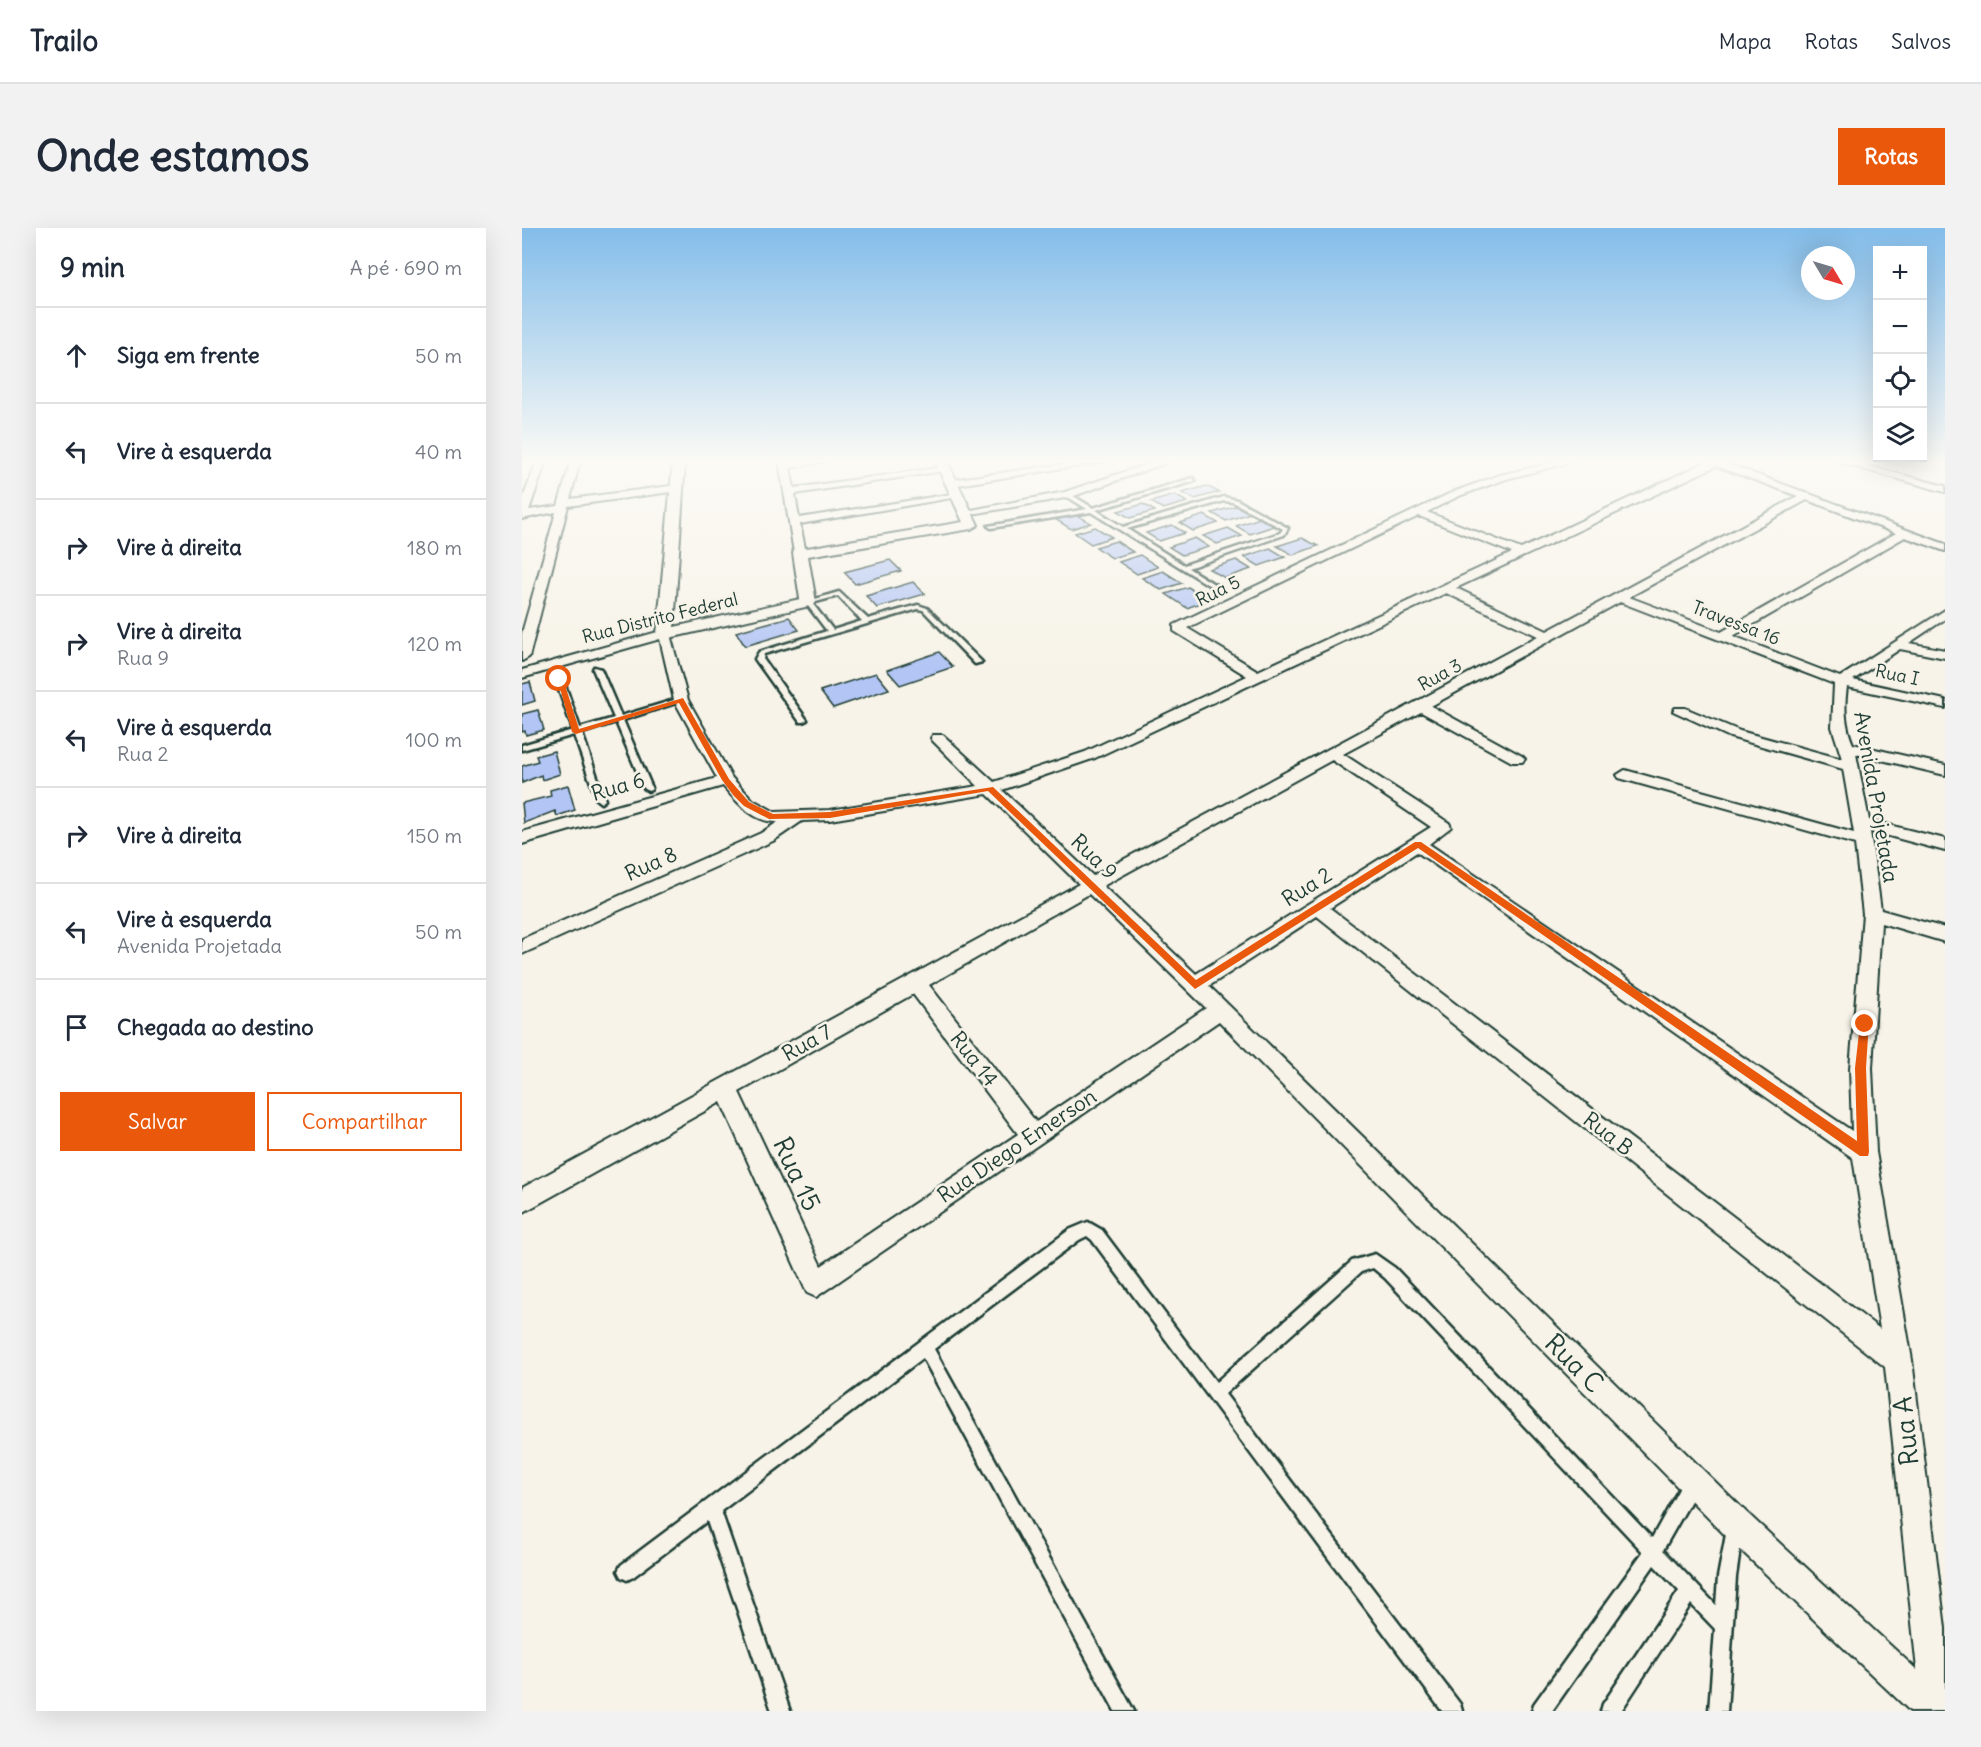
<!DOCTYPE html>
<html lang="pt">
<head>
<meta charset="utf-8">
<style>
  body { margin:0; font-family:Delius,sans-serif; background:#f2f2f3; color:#1f2937 }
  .controls { position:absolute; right:18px; top:18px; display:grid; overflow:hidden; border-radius:0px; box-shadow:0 6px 24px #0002 }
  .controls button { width:54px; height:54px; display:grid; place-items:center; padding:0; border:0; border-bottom:2px solid #e0e1e3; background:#fff; color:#1f2937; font:30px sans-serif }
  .compass { position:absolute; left:1279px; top:18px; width:54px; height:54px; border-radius:50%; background:#fff; box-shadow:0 6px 24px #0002; rotate:128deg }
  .stop { position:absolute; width:18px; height:18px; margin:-14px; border:4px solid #ea580c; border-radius:50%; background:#fff }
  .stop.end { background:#ea580c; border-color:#fff; box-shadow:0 2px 6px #0008 }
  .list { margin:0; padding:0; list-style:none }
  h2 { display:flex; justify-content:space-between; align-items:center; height:78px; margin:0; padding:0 24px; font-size:26px }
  h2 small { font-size:20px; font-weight:400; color:#747a83 }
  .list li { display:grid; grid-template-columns:39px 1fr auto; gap:18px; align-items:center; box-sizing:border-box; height:96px; padding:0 24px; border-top:2px solid #e0e1e3 }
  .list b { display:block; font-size:22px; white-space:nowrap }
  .list p { margin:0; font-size:20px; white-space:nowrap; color:#747a83 }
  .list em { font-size:20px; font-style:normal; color:#747a83 }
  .actions { display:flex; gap:12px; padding:18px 24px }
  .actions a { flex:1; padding:14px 0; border:2px solid #ea580c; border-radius:0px; text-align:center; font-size:21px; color:#ea580c }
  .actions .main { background:#ea580c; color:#fff }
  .icon { flex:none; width:33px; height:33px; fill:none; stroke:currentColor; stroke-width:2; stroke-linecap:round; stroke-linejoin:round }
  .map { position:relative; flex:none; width:1423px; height:1483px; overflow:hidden; border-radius:0px }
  header { display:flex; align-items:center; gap:36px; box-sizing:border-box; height:84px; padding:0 30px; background:#fff; border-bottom:2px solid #e0e1e3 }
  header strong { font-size:28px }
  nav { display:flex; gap:33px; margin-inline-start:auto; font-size:21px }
  .intro { display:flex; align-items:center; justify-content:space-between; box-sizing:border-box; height:144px; padding:0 36px }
  h1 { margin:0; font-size:42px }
  .button { padding:15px 27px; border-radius:0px; background:#ea580c; color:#fff; font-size:21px; font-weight:700 }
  main { display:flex; gap:36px; padding:0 36px }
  aside { flex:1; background:#fff; border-radius:0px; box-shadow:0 6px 24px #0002 }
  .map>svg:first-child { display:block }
</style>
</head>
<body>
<header>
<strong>Trailo</strong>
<nav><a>Mapa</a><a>Rotas</a><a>Salvos</a></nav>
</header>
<div class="intro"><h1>Onde estamos</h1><a class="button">Rotas</a></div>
<main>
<aside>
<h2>9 min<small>A pé · 690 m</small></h2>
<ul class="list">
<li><svg class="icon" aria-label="ahead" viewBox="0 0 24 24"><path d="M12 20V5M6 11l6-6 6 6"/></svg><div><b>Siga em frente</b></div><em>50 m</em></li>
<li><svg class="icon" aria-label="left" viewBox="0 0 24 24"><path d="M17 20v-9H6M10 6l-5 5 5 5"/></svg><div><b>Vire à esquerda</b></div><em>40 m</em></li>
<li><svg class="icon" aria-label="right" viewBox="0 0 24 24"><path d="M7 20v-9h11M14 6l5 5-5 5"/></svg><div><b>Vire à direita</b></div><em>180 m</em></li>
<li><svg class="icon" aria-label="right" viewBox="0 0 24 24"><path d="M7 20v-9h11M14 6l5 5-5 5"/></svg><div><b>Vire à direita</b><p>Rua 9</p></div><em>120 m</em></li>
<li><svg class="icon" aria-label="left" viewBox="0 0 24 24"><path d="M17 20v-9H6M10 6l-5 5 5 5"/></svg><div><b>Vire à esquerda</b><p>Rua 2</p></div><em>100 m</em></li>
<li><svg class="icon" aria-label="right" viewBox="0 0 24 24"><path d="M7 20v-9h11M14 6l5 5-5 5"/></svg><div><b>Vire à direita</b></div><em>150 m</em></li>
<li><svg class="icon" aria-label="left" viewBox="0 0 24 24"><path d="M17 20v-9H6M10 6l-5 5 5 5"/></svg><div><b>Vire à esquerda</b><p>Avenida Projetada</p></div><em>50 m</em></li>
<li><svg class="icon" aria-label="arrive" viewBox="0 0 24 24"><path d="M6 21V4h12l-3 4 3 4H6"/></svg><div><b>Chegada ao destino</b></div></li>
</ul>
<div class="actions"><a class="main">Salvar</a><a>Compartilhar</a></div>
</aside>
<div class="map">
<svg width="1423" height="1483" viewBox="0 0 1423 1483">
  <rect width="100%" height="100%" fill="#f7f3e8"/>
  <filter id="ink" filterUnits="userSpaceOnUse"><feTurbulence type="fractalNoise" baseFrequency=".0167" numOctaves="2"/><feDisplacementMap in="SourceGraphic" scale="12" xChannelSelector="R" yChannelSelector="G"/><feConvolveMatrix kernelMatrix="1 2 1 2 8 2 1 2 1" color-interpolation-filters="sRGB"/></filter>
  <g filter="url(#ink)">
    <g fill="#b2c5f4" stroke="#1f3d34" stroke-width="1.5">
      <polygon points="684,258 697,264 673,271 660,265"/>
      <polygon points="653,267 665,274 641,281 629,274"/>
      <polygon points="621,276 633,283 608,290 596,283"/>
      <polygon points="714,278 728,285 704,293 690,285"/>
      <polygon points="553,286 569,295 549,301 533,291"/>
      <polygon points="682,287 696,295 671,303 658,295"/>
      <polygon points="738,290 752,298 728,306 714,298"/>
      <polygon points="650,297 663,305 637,313 624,305"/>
      <polygon points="573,299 590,309 569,316 553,305"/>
      <polygon points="706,300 720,308 695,316 681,308"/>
      <polygon points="673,310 687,319 660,327 647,319"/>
      <polygon points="780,310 796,318 771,327 755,318"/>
      <polygon points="594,313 611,324 590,330 574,319"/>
      <polygon points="748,320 763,329 737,338 722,329"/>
      <polygon points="618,327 636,339 615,346 597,334"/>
      <polygon points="368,332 379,343 333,356 322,344"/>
      <polygon points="714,332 729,341 703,350 687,341"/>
      <polygon points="641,343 660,355 639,362 620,350"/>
      <polygon points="391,354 403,366 355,380 344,368"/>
      <polygon points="666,359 686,372 665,380 644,366"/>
      <polygon points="267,389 277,402 223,418 214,404"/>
      <polygon points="417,424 431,439 378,457 365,442"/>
      <polygon points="354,445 367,461 311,480 298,463"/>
      <polygon points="8,454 13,473 0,477 0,456"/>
      <polygon points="16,482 22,502 4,507 3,503 0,504 0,486"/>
      <polygon points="32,523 38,546 20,552 19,547 0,555 0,538 16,533 14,528"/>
      <polygon points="46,557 53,582 35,588 33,583 2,595 0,575 29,568 28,562"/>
    </g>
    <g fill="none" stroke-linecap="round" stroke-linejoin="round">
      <g stroke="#1f3d34" stroke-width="5">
        <g id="service">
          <path d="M671,250L673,253L574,282L601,299L702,269L715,272L766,300L762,307L666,340L700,361L701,362L698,364L569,284L469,300L466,298L565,281L546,269L548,266L571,280ZM702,273L711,274L761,301L758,305L662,337L605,301Z"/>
          <path d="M317,364L346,391L396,377L405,380L460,434L453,436L401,382L396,381L242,426L241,431L285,492L281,494H278L233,431L237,424L305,403L283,374ZM316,368L340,393L311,402L290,375Z"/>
          <polygon points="72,439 79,441 99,488 159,470 163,472 101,492 130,560 129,562 126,563 122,560 94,494 60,505 83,572 79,575 75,572 52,507 0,522 0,517 51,502 33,451 34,449 41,451 58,500 92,490 71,441"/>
          <polygon points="566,994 580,1002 694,1154 830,1033 853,1026 873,1040 1130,1310 1163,1250 1169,1248 1175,1250 1177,1256 1175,1262 1141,1322 1194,1377 1196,1349 1205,1301 1207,1295 1213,1293 1219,1295 1221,1301 1214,1349 1205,1483 1187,1483 1193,1401 1169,1376 1099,1483 1079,1483 1081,1476 1157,1363 1132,1337 1030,1483 1010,1483 1012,1476 1121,1324 863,1050 851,1040 839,1044 703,1166 938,1476 940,1483 920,1483 570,1012 565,1008 557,1012 412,1121 612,1483 593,1483 401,1130 199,1283 268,1483 250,1483 185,1293 111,1349 105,1352 99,1349 96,1343 99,1337 547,1002"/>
        </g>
      </g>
      <g stroke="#1f3d34" stroke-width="4">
        <g id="minor">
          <polygon points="15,233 24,233 7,282 36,278 49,233 58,233 48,271 156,257 161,260 156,263 46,278 7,429 0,433 0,405 34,284 0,291 0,273"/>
          <polygon points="257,233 306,233 268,240 272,260 423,239 428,242 273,266 277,290 436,265 441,268 278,296 284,325 278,328 272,325"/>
          <polygon points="564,233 587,233 429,258 424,255 429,252"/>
          <polygon points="635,233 649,233 549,269 444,287 439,284 543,264"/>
          <path d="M1037,233H1053L984,251L937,268L905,284L999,321L1186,233H1198L1423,316V323L1383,309L1211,408L1318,449L1423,382V391L1387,415L1423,422V430L1378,421L1331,452L1423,472V480L1325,459C1322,480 1323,497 1331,516L1423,537V547L1334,526L1347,592L1423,611V623L1348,603L1359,682L1423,700V714L1359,695L1350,840L1354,924L1390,1132L1423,1400V1483H1388L1203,1307L697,793L294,1069L285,1065L199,874L0,985V960L557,656L465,566L308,592L280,593L251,613L0,726V711L239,605L256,594C232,595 215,574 201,558L0,616V604L195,550L152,472L138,411L0,450V442L139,403H147L166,472L210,550L231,572L253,584L308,582L456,558L411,513L409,510L411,507H421L472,554L563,524L725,448L652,403V397L931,264L978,247ZM1194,238L1276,268L1025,403L934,360ZM1285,272L1374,305L1199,404L1107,369ZM897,288L990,325L736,443L665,400ZM924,365L1016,408L571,648L480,562L573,530ZM1098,374L1312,456L1310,499L1320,531L1218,503L1163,480H1153L1151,483L1208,509L1321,541L1332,605L1103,542L1095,547L1097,550L1333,616L1341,686L1328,840L1330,903L907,616L929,599L927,595L821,526L899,484L990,534H1000L1003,531L1000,528L909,478ZM810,532L909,599L674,746L581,658ZM895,624L1331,930L1358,1101L808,680ZM567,666L684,780L514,894L407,757ZM795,688L1363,1139L1395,1442L1225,1285L687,758ZM391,766L496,906L299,1038L217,864Z"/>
          <polygon points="1312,233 1327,233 1423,258 1423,264"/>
        </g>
      </g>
      <g stroke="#1f3d34" stroke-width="4">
        <polygon id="tertiary" points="151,233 163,233 152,399 278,371 271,325 273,322 441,294 413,233 425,233 456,297 449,301 286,328 294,374 292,377 143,411 135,406"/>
      </g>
      <use href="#service" fill="#f7f3e8" fill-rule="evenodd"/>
      <use href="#minor" fill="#f7f3e8" fill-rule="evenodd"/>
      <use href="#tertiary" fill="#f7f3e8" fill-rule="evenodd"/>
    </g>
  </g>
  <linearGradient id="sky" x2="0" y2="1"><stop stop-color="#83bdea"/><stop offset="0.53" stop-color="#fbfaf5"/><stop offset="1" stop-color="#fbfaf5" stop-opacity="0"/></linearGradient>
  <rect width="1423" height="440" fill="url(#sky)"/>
  <polygon fill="#ea580c" points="35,449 41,451 57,501 161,470 207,551 227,574 251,586 308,584 471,559 674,752 893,614 899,614 1335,913 1333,840 1338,796 1343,792 1347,793 1344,840 1347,924 1346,928 1338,928 896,620 673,761 466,563 308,590 247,591 222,578 212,568 200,552 157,475 54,506 50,504"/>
  <g text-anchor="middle" stroke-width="5" stroke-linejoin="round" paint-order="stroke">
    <g font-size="18" fill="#1f3d34" stroke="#f7f3e8">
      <text transform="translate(696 363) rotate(-26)" y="6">Rua 5</text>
      <text transform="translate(138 390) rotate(-14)" y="6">Rua Distrito Federal</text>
      <text transform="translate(1214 395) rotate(21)" y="6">Travessa 16</text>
      <text transform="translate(918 447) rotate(-29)" y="6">Rua 3</text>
      <text transform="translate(1375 447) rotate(12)" y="6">Rua I</text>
    </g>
    <g font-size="21" fill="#1f3d34" stroke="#f7f3e8">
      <text transform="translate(96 559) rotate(-16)" y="7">Rua 6</text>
      <text transform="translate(1354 569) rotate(80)" y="7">Avenida Projetada</text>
      <text transform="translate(572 629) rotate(44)" y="7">Rua 9</text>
      <text transform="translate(129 636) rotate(-24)" y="7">Rua 8</text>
      <text transform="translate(785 659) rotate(-32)" y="7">Rua 2</text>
      <text transform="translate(285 815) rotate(-29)" y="7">Rua 7</text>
      <text transform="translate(452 831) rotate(52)" y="7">Rua 14</text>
      <text transform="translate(1086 906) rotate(38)" y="7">Rua B</text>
      <text transform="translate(495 918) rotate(-34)" y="7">Rua Diego Emerson</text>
    </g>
    <g font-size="26" fill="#1f3d34" stroke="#f7f3e8">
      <text transform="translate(275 946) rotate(65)" y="9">Rua 15</text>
      <text transform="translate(1052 1135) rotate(45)" y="9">Rua C</text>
      <text transform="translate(1384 1203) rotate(-96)" y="9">Rua A</text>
    </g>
  </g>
</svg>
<div class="controls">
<button>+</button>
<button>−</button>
<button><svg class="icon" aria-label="locate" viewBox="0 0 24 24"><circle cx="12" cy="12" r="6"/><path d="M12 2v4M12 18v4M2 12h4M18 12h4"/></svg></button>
<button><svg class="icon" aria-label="layers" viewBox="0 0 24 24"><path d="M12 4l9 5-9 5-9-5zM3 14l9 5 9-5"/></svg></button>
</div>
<svg class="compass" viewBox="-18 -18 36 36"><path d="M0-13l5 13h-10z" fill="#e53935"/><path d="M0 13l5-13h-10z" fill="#747a83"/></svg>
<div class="stop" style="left:37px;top:451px"></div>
<div class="stop end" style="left:1343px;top:796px"></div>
</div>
</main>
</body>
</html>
